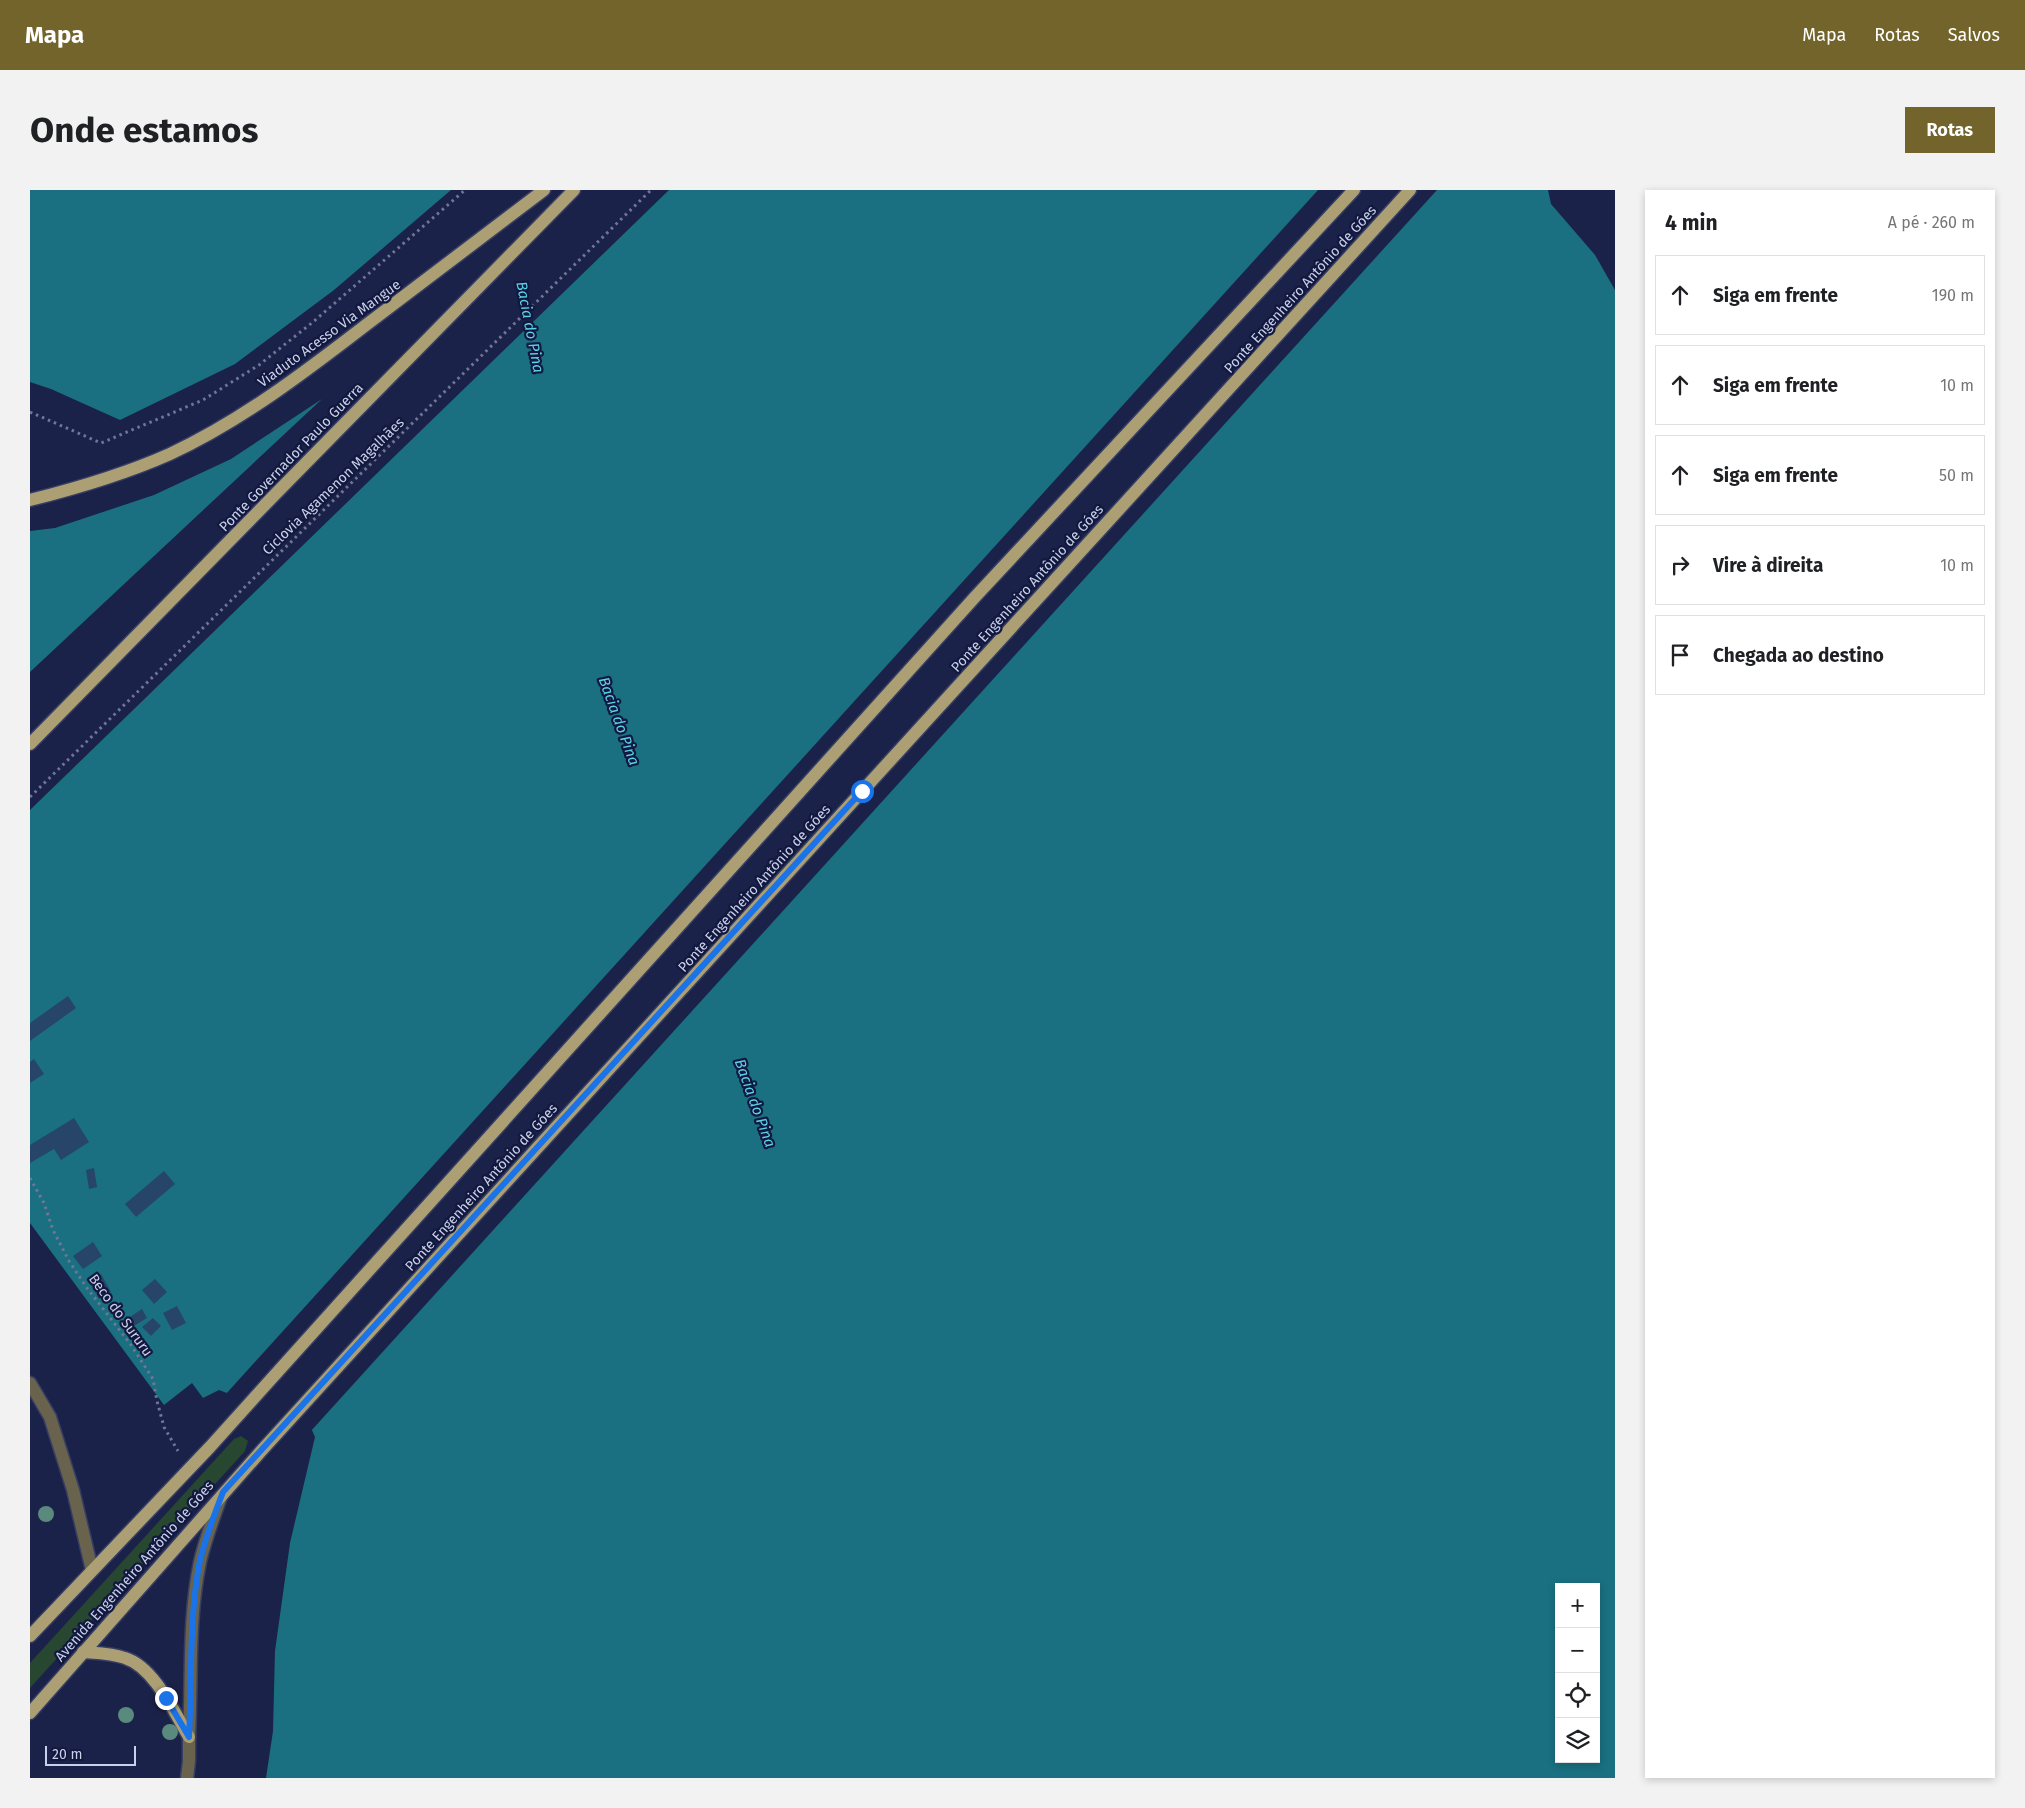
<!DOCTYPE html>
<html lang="pt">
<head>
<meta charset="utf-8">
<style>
  body { margin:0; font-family:"Fira Sans",sans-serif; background:#f2f2f2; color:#202124 }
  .controls { position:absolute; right:15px; bottom:15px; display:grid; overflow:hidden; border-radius:0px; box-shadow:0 2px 8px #0003 }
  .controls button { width:45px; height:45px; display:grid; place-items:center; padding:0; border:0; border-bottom:1px solid #e0e0e0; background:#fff; color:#202124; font:25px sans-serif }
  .scale { position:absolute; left:15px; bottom:12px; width:91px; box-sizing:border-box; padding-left:5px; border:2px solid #c9d0ea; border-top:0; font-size:14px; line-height:18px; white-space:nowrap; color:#c9d0ea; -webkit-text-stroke:4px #12183e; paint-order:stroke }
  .stop { position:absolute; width:15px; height:15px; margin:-11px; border:4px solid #1a73e8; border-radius:50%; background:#fff }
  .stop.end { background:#1a73e8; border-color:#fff; box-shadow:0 1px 5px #0008 }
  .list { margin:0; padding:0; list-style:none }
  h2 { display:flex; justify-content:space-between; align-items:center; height:65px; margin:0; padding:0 20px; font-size:21px }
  h2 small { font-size:16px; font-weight:400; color:#757577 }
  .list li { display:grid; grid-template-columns:32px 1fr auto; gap:15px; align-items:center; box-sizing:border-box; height:80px; margin:0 10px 10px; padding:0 10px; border:1px solid #e0e0e0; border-radius:0px }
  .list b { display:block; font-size:19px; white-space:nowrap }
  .list em { font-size:16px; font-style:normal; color:#757577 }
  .icon { flex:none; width:28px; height:28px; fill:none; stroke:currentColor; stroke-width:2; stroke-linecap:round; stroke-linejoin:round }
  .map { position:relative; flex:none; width:1585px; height:1588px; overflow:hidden; border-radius:0px }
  header { display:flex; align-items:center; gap:30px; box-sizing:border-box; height:70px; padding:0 25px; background:#72642b; color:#fff }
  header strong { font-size:24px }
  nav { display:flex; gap:28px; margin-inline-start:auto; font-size:18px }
  .intro { display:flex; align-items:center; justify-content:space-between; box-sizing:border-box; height:120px; padding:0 30px }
  h1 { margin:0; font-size:35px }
  .button { padding:12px 22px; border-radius:0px; background:#72642b; color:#fff; font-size:18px; font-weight:700 }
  main { display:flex; gap:30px; padding:0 30px }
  aside { flex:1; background:#fff; border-radius:0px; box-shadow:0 2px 8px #0003 }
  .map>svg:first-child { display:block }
</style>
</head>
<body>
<header>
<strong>Mapa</strong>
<nav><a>Mapa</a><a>Rotas</a><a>Salvos</a></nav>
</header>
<div class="intro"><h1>Onde estamos</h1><a class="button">Rotas</a></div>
<main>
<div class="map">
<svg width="1585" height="1588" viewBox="0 0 1585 1588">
  <rect width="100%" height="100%" fill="#1b2249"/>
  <polygon fill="#274731" points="211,1246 218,1251 215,1261 0,1498 0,1473 204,1249"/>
  <path fill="#1a7080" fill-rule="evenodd" d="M0,0H1518L1521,14L1565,65L1585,100V1588H236L243,1541L245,1461L260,1353L285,1247L281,1238L274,1232L189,1200L173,1208L162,1193L134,1215L0,1033ZM1529,1397H1566V1569H1529Z"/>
  <g fill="#1b2249">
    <polygon points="421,0 639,0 0,620 0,482 292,209 201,269 124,305 25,338 0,341 0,192 21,199 90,230 205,174 304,100"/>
    <polygon points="1288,0 1407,0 280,1242 272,1234 195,1205"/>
  </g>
  <g fill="#264569">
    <polygon points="38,806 46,818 0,851 0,833"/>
    <polygon points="4,869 14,884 0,893 0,872"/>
    <polygon points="44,928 59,952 31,970 24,959 0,973 0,955"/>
    <polygon points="64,978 67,997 59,999 56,980"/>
    <polygon points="134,981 145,994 106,1027 95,1014"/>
    <polygon points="63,1052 72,1066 53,1079 43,1066"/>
    <polygon points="71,1084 81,1102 69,1109 59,1091"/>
    <polygon points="125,1089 137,1102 124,1114 112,1100"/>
    <polygon points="147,1116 156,1133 142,1140 133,1123"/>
    <polygon points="112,1119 117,1128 99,1139 94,1131"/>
    <polygon points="123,1128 131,1136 121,1146 112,1137"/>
  </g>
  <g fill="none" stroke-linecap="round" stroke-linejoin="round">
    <g stroke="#373e63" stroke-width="15">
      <g id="minor">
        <polyline points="0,1193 20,1227 43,1300 62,1380"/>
        <path d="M157,1588L159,1571V1547C162,1489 158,1429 170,1372C175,1350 183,1329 191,1307"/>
      </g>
    </g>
    <g stroke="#373e63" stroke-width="15">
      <g id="major">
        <path d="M0,310C48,298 95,284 140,264C211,231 275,182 336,135C396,90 455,45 514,0"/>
        <polyline points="0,554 544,0"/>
        <polyline points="0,1446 180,1257 945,407 1324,0"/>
        <path d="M53,1462C67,1463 82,1463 95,1468C124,1477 144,1522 159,1547"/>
        <polyline points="0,1523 232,1260 1380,0"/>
      </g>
    </g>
    <g stroke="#6f7697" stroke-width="3" stroke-dasharray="2.5 4" stroke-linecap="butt">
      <polyline points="0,222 71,253 173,210 229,175 283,132 435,0"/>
      <polyline points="0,607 621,0"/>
      <polyline points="0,988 14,1013 23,1040 39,1071 57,1098 101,1155 123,1189 127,1211 134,1237 148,1261"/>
    </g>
    <use href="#minor" stroke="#69624d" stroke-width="12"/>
    <use href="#major" stroke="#ac9f73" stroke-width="12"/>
  </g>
  <g fill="#5a897d">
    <circle cx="16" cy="1324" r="8"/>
    <circle cx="96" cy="1525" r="8"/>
    <circle cx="140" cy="1542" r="8"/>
  </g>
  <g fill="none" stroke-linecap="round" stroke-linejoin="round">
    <path stroke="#1a73e8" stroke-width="6" d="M136,1508L159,1547C162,1490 159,1431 169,1375C174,1350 184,1326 193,1302L832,601"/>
  </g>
  <g text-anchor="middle" stroke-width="4.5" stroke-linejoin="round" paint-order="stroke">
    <g font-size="14" fill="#c9d0ea" stroke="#12183e">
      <text transform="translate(1270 99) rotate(-48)" y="5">Ponte Engenheiro Antônio de Góes</text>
      <text transform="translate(299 143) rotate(-36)" y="5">Viaduto Acesso Via Mangue</text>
      <text transform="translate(261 267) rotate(-46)" y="5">Ponte Governador Paulo Guerra</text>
      <text transform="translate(303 296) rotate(-44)" y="5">Ciclovia Agamenon Magalhães</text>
      <text transform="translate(997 398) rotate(-48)" y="5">Ponte Engenheiro Antônio de Góes</text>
      <text transform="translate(724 698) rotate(-48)" y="5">Ponte Engenheiro Antônio de Góes</text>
      <text transform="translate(451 997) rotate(-48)" y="5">Ponte Engenheiro Antônio de Góes</text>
      <text transform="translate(91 1125) rotate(54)" y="5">Beco do Sururu</text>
      <text transform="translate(104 1381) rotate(-49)" y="5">Avenida Engenheiro Antônio de Góes</text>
    </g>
    <g font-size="15" font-style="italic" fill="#5cd2ea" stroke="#12183e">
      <text transform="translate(500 137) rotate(79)" y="5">Bacia do Pina</text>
      <text transform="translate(589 531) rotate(70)" y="5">Bacia do Pina</text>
      <text transform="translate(725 913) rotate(70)" y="5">Bacia do Pina</text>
    </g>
  </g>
</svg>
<div class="controls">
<button>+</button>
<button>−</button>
<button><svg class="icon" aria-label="locate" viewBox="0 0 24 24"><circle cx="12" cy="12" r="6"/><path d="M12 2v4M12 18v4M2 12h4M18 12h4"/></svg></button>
<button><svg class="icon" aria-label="layers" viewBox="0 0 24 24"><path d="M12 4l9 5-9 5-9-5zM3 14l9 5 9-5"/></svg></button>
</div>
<div class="scale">20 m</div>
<div class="stop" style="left:832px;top:601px"></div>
<div class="stop end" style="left:136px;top:1508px"></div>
</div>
<aside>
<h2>4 min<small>A pé · 260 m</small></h2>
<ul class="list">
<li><svg class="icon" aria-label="ahead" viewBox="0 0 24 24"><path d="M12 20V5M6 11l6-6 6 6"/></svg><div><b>Siga em frente</b></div><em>190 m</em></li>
<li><svg class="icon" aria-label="ahead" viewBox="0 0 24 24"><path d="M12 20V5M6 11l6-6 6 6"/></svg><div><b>Siga em frente</b></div><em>10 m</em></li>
<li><svg class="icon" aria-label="ahead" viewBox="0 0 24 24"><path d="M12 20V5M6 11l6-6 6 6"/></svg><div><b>Siga em frente</b></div><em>50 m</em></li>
<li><svg class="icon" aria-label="right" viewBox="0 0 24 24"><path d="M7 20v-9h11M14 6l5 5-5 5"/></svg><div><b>Vire à direita</b></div><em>10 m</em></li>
<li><svg class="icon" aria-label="arrive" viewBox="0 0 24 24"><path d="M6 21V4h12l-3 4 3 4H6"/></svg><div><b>Chegada ao destino</b></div></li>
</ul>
</aside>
</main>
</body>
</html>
